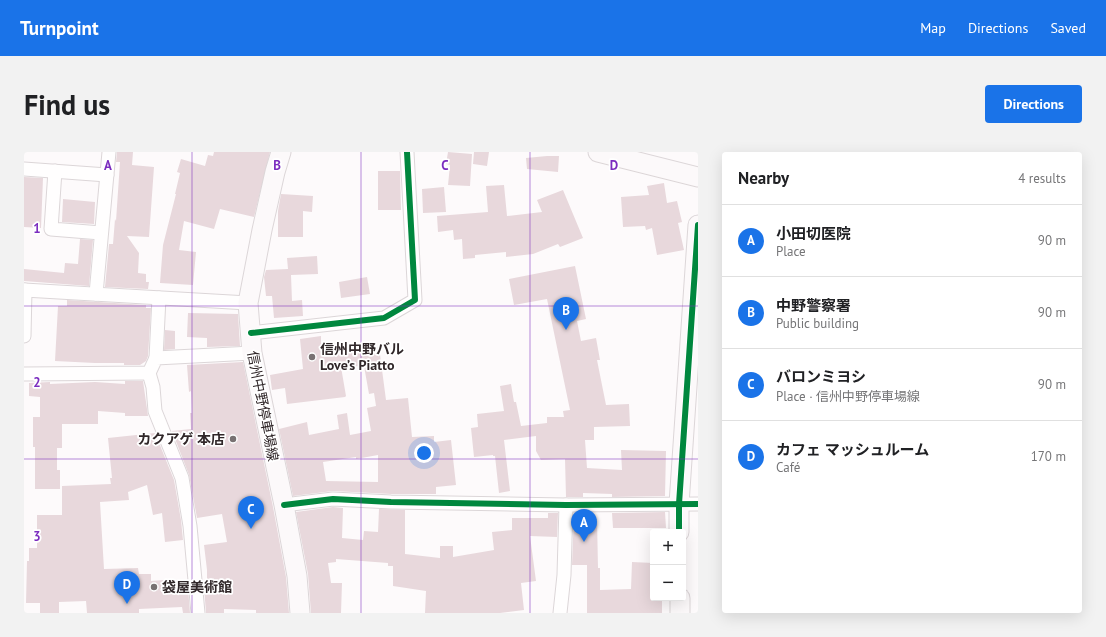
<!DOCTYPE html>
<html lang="en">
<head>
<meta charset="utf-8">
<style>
  body { margin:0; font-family:"PT Sans","Noto Sans JP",sans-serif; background:#f2f2f2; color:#202124 }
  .controls { position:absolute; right:12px; bottom:12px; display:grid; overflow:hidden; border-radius:4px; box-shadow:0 4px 16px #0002 }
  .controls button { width:36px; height:36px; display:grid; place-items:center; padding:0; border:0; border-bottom:1px solid #e0e0e0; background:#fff; color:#202124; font:20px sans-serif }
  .you { position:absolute; left:400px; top:301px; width:14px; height:14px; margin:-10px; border:3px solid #fff; border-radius:50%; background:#1a73e8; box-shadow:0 0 0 6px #1a73e833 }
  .badge { display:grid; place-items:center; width:26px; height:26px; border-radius:50%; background:#1a73e8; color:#fff; font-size:13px; font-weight:700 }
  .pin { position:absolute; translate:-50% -33px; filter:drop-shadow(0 1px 2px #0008) }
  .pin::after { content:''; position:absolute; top:21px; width:14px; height:12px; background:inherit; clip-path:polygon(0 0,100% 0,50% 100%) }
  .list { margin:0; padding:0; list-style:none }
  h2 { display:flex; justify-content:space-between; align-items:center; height:52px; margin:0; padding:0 16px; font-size:17px }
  h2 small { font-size:13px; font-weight:400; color:#757577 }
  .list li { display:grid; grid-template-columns:26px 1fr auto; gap:12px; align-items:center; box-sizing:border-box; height:72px; padding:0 16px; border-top:1px solid #e0e0e0 }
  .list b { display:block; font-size:15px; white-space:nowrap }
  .list p { margin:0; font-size:13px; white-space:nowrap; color:#757577 }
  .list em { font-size:13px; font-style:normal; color:#757577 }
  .map { position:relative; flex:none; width:674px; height:461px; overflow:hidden; border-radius:4px }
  header { display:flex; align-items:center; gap:24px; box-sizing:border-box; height:56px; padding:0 20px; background:#1a73e8; color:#fff }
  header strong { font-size:19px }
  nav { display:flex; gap:22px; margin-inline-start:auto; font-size:14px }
  .intro { display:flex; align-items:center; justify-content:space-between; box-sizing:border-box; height:96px; padding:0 24px }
  h1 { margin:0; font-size:28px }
  .button { padding:10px 18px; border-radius:4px; background:#1a73e8; color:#fff; font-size:14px; font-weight:700 }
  main { display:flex; gap:24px; padding:0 24px }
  aside { flex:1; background:#fff; border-radius:4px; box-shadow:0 4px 16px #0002 }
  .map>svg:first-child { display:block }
</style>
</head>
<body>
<header>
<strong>Turnpoint</strong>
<nav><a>Map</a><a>Directions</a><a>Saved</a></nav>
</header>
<div class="intro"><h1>Find us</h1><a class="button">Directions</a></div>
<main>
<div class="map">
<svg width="674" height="461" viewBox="0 0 674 461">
  <rect width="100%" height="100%" fill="#fdfafb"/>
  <g fill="#e8d8dc" fill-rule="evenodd">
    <polygon points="93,0 109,0 108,13 130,15 125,85 103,84 115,101 114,121 122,122 122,130 125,130 124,137 81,135 85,92 89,92 91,67 92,69 96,10 92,10"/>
    <polygon points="190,0 246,0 230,65 196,57 190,77 160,69 155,98 172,100 169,133 136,131 139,93 152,42 151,42 156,21 153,20 157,7 181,14 184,3 189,4"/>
    <polygon points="424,0 448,2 446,34 424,33 426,13 422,12"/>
    <polygon points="450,0 465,0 463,14 449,12"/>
    <polygon points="523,4 535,4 534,20 503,17 502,6"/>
    <polygon points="354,19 376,19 377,58 354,58"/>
    <polygon points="0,25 19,26 17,76 0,75"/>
    <polygon points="640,31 643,51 653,49 658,70 654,71 660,98 633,103 628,76 622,78 621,74 599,75 597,45 625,43 623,34"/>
    <polygon points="480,33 483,64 518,60 513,48 539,38 559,86 536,95 534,92 509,102 482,105 482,100 451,103 451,106 439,107 438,87 430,88 429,78 414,80 413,64 464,60 462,34"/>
    <polygon points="420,35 422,60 399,61 398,37"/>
    <polygon points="257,42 289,44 288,60 279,59 279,85 254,85 254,59"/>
    <polygon points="39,47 71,50 70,72 38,70"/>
    <polygon points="56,87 69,88 65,134 0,129 0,117 40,121 41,111 54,112"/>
    <polygon points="293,104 294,122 267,123 268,149 278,148 279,164 250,166 248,144 242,144 240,125 242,118 264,117 263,106"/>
    <polygon points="551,114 562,167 553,169 557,189 572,186 576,208 573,208 582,253 605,252 606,274 570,275 570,288 561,288 563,316 598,318 597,298 642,299 641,344 588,345 588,342 559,341 559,345 542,345 541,307 517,308 512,299 512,284 480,288 486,339 475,341 471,304 469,304 469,303 450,305 447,276 454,275 453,262 480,259 476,234 487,232 490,250 492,250 497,274 523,271 523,265 540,265 539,259 546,258 523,147 490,153 485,127"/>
    <polygon points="343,125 346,142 317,146 315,130"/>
    <polygon points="43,148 122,153 122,156 127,156 124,204 122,209 116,213 100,213 100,211 71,211 31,209 34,154 43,154"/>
    <polygon points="164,161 214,162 216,194 183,195 183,186 163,185"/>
    <polygon points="141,178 151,179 151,197 140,198"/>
    <path d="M297,184V192L321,191V200L355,195L362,248L384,246L388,285L410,284V290L427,288L432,333L412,335V342H367L309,339L269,344L255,277L283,270L285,283L315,277L313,263L323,261L326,283L347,279L343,256L352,254L350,241L345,242L340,214L317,215L322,244L321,245L263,252L261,236L248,238L246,223L279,217L276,187ZM354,303V330L302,329L299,310L332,305V307Z"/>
    <polygon points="219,210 249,355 262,425 265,461 232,461 232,458 200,457 200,461 182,461 180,435 183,435 183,418 180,393 203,390 198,362 173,366 165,323 148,279 167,277 166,261 168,261 167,239 165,240 163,213"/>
    <polygon points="101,229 119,229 124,264 101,264 101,261 74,259 74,272 38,272 38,296 33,296 33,318 36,318 36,337 11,337 11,295 9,295 9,265 16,265 16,245 5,244 5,231 26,230 26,232 71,230 101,232"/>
    <polygon points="131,281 150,328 157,368 159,388 141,390 138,361 129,363 123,333 104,340 105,348 76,350 80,417 114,416 115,422 127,422 127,429 140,428 141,437 164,436 166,461 159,461 158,455 115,457 115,461 63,461 62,449 35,450 35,461 16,461 16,451 2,451 3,409 5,409 5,396 13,396 13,363 38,363 38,334 87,332 86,326 88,326 84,286"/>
    <polygon points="309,355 319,356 318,386 339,388 340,379 354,380 355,357 381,358 381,402 416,406 416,394 429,394 429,405 470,398 468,380 488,378 488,366 524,366 524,361 534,361 533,385 506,384 512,429 497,431 500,458 476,461 401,461 402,439 369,434 369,414 364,414 364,411 312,407 312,410 304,411 307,431 318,431 317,461 287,461 284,422 272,360"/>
    <polygon points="550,361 560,361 560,367 573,367 574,416 576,416 576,438 607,437 608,410 629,411 629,446 638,446 638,461 563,461 563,413 548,413"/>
    <polygon points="588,361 641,360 642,376 589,376"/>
  </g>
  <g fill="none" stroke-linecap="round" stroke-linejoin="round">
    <g stroke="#dcd6d8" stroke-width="15">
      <g id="street">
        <polyline points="0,17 83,23"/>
        <polyline points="31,19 27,77 77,81"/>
        <polyline points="0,138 224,151"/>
        <polyline points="72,142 85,0"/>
        <polyline points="227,181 360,166 391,148 383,0"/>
        <polyline points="0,184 1,138"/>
        <polyline points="132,206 135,146"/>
        <polyline points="125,221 129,235 131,259 158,326 166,374 174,461"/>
        <polyline points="0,222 125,221 132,206 228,201"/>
        <polyline points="260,353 309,347 367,350 542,353 674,352"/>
        <polyline points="536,461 540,423 542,353"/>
      </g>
    </g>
    <g stroke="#dcd6d8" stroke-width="21">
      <g id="secondary">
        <polyline points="257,0 251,20 238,78 224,151 228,201 260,353 273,424 276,461"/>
        <polyline points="574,0 674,25"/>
        <polyline points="655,380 655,352 674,73"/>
        <polyline points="656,446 656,461"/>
      </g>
    </g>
    <use href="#street" stroke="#fffefe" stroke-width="13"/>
    <use href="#secondary" stroke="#fcf9fa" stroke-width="19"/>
    <g stroke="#fff" stroke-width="8">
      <g id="cycleway">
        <polyline points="227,181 360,166 391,148 383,0"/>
        <polyline points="260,353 309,347 367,350 542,353 674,352"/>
        <polyline points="655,380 655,352 674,73"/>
      </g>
    </g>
    <use href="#cycleway" stroke="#00873e" stroke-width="6"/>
  </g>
  <path fill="none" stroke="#7b2cbf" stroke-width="1" stroke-opacity="0.55" d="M168,0V461M337,0V461M506,0V461M0,154H674M0,307H674"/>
  <g fill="#787172" stroke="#fff" stroke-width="1.5">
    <circle cx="288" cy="205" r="4"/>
    <circle cx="209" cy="287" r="4"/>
    <circle cx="130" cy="435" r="4"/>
  </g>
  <g text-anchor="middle" stroke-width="3.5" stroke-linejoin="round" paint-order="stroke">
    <g font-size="14" font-weight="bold" fill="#302729" stroke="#fff" text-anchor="start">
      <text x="296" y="202">信州中野バル<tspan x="296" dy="16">Love’s Piatto</tspan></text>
      <text x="201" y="292" text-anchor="end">カクアゲ 本店</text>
      <text x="138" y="440">袋屋美術館</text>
    </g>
    <g font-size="14" fill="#302729" stroke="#fff">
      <text transform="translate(239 254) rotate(79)" y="5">信州中野停車場線</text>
    </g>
  </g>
  <g font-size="13" text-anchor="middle" font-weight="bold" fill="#7b2cbf" stroke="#fff" stroke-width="3.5" stroke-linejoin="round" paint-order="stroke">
    <text x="84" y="18">A</text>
    <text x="253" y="18">B</text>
    <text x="421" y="18">C</text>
    <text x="590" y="18">D</text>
    <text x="13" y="81">1</text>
    <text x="13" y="235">2</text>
    <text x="13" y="389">3</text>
  </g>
</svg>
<div class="controls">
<button>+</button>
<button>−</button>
</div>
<div class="you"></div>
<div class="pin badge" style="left:560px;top:390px">A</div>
<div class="pin badge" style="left:542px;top:178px">B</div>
<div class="pin badge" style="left:227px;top:377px">C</div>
<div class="pin badge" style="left:103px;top:452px">D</div>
</div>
<aside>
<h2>Nearby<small>4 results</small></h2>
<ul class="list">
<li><span class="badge">A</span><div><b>小田切医院</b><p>Place</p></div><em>90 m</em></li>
<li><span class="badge">B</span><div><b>中野警察署</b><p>Public building</p></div><em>90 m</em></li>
<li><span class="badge">C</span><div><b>バロンミヨシ</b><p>Place · 信州中野停車場線</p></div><em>90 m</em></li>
<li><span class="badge">D</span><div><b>カフェ マッシュルーム</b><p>Café</p></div><em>170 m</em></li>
</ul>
</aside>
</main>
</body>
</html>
